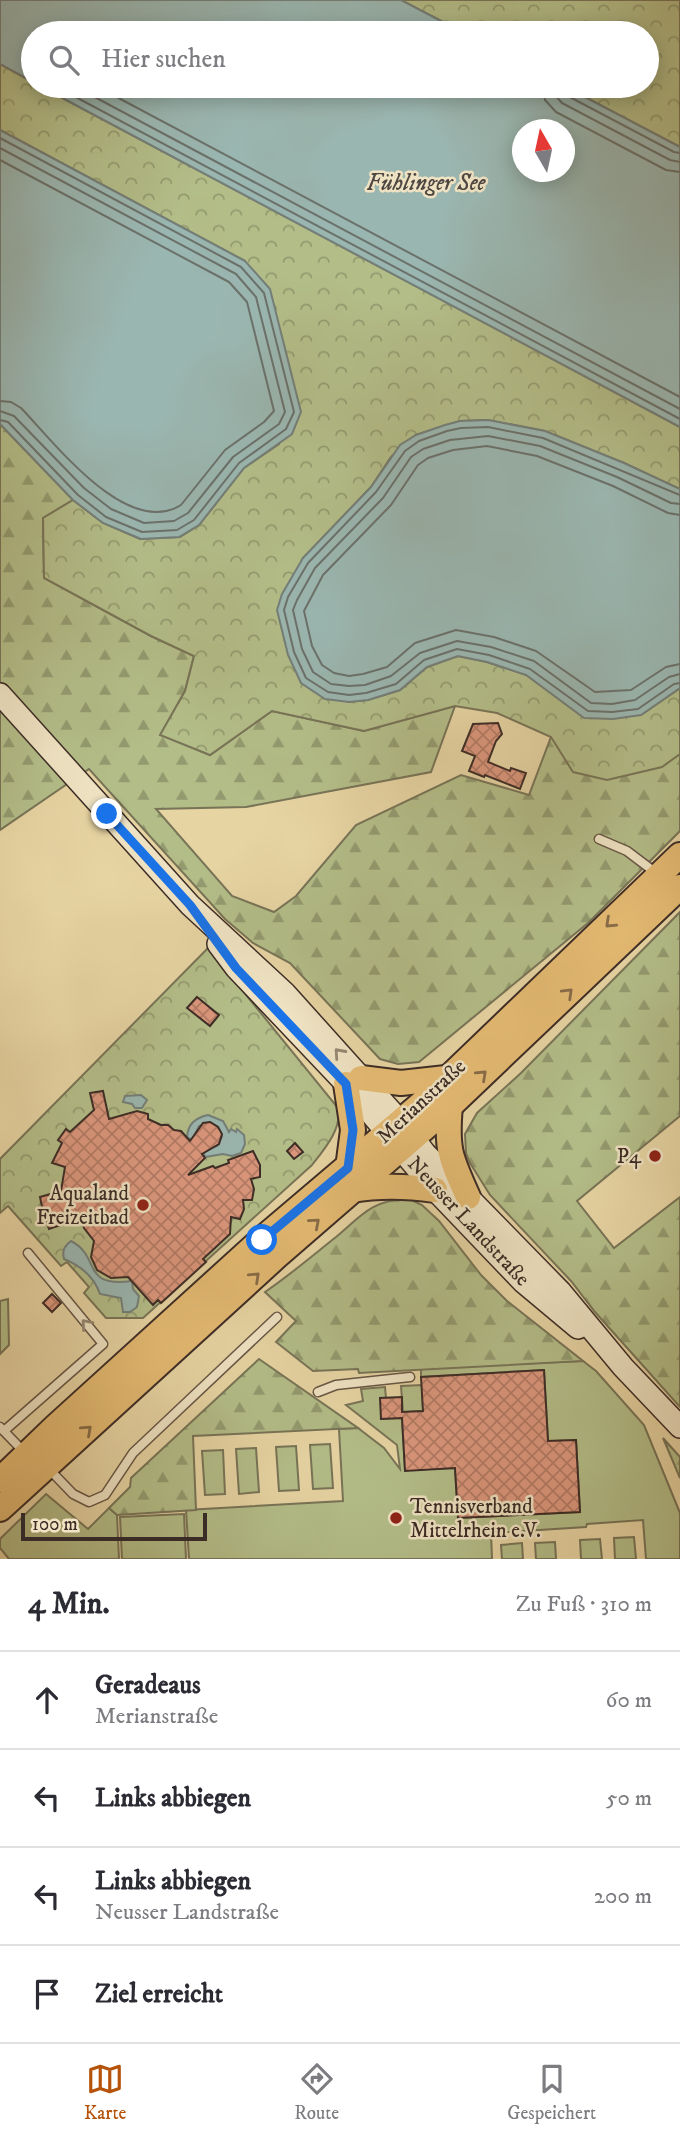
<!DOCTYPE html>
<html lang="de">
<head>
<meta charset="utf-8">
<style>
  body { margin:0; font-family:"IM FELL DW Pica",serif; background:#f7f7f7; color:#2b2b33 }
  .compass { position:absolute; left:512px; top:119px; width:63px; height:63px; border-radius:50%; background:#fff; box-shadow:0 4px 18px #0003; rotate:351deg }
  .scale { position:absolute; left:21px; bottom:18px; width:186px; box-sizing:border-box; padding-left:7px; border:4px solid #3c2c26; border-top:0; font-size:19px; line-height:24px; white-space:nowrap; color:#3c2c26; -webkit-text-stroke:5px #efe3c3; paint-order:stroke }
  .stop { position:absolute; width:21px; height:21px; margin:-16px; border:5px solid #1a73e8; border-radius:50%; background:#fff }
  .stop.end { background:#1a73e8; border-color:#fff; box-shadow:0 2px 7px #0008 }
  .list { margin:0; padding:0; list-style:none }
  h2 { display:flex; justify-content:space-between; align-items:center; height:91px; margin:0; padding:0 28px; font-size:30px }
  h2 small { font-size:23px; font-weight:400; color:#7c7c81 }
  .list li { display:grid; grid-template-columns:46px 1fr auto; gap:21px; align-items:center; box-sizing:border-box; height:98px; padding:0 28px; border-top:2px solid #e1e1e2 }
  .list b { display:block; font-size:26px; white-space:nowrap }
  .list p { margin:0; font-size:23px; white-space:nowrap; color:#7c7c81 }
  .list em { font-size:23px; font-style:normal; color:#7c7c81 }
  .icon { flex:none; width:38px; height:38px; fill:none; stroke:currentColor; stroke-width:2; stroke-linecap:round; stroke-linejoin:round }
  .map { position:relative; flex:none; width:680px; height:1559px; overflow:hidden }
  .search { position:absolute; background:#fff; box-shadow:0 4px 18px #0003; left:21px; right:21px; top:21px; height:77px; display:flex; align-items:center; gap:18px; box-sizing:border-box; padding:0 24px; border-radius:38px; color:#7c7c81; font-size:26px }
  .sheet { height:483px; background:#fff }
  nav { display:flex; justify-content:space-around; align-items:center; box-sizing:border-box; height:98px; border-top:2px solid #e1e1e2; background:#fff; font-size:19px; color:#7c7c81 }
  nav a { display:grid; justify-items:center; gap:4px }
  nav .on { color:#b45309 }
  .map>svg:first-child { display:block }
</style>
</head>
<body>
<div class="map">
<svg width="680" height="1559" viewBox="0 0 680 1559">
  <defs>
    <pattern id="forest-firs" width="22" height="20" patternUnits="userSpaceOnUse" patternTransform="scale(1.75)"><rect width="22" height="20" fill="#b3bd88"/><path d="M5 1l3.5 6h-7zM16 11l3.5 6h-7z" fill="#939a6f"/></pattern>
    <pattern id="park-crowns" width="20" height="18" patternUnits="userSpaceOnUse" patternTransform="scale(1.75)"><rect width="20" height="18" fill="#b3bd88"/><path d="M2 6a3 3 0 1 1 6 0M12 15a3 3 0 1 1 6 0" fill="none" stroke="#939a6f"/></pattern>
    <pattern id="building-cross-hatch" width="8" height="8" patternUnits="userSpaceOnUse" patternTransform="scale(1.75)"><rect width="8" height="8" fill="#db967c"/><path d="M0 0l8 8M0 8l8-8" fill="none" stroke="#b37b65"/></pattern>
  </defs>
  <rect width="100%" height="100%" fill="#e7d4a3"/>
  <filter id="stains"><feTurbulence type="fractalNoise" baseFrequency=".00286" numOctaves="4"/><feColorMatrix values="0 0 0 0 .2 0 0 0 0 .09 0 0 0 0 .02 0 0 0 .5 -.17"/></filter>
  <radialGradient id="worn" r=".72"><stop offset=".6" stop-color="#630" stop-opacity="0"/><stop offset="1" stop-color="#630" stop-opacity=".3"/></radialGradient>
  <g fill="#b3bd88" stroke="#787457" stroke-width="2">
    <polygon points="8,1299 9,1345 0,1354 0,1301"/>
    <polygon points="583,1361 596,1371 644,1425 680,1513 680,1559 646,1559 643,1520 587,1524 586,1527 491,1533 492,1559 189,1559 186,1510 343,1501 339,1429 358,1428 384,1448 400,1469 397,1445 346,1405 363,1401 361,1389 385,1387 386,1398 381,1419 402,1418 405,1470 455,1468 458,1518 580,1512 576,1440 548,1441 544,1370 421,1377 421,1368"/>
    <polygon points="422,1385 423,1411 403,1412 401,1386"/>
    <polygon points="330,1444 333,1488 313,1489 310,1445"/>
    <polygon points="296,1446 299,1490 279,1491 276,1447"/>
    <polygon points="256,1448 259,1492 239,1494 236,1449"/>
    <polygon points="223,1450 225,1494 205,1495 202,1451"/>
    <polygon points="46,1494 88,1529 109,1508 117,1515 119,1559 9,1559 0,1548 0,1539"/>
    <polygon points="184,1514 186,1559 122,1559 120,1517"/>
    <polygon points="634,1537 636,1559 615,1559 614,1538"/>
    <polygon points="600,1539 602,1559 581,1559 580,1540"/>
    <polygon points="555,1542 556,1559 536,1559 535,1543"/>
    <polygon points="522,1543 523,1559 502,1559 501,1545"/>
  </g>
  <g fill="url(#forest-firs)" stroke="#787457" stroke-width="2">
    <polygon points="0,424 73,500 43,518 44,578 151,636 194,656 185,691 161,734 210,755 272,711 364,731 455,706 431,772 246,807 156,809 232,896 274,912 296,896 356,825 461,775 529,795 551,737 680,726 680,831 588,923 419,1062 398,1064 380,1059 290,963 253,943 225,919 89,769 0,830"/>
    <polygon points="680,912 680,1116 577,1201 614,1248 680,1197 680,1407 595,1312 571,1281 490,1195 470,1163 466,1153 465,1134 477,1113 521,1073"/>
    <path d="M407,1198L422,1205L439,1221L481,1275L507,1301L583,1361L359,1373L358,1369L313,1371L276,1342L296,1321L265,1292C290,1275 312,1256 336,1237C361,1216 371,1201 407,1198Z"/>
    <polygon points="259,1359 358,1428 193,1436 196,1510 117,1515 109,1508 130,1487 131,1478"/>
    <polygon points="663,1438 680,1457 680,1478"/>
  </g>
  <g fill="url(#park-crowns)" stroke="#787457" stroke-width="2">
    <polygon points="401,0 680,0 680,147 564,86 647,86 647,33 464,33"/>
    <polygon points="0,64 33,82 33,86 40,86 680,427 680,489 624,463 545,431 488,420 460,421 416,435 391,457 371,487 303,558 349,702 368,700 400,690 427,667 458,656 487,662 527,675 553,693 641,715 680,688 680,754 662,767 607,780 573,772 551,737 497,713 455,706 364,731 272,711 210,755 160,735 185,691 194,656 151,636 44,578 43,518 73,500 103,523 140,539 180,537 199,525 244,468 279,444 245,261 0,130"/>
    <path d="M208,948L338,1108C343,1128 323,1151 312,1165L143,1318H106L84,1293L89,1287L67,1262L61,1266L8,1206L0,1213V1159Z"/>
  </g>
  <g fill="#9ab6b0" stroke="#747f79" stroke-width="2" fill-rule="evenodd">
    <polygon points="0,0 401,0 464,33 33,33 33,82 0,64"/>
    <path d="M40,86H564L680,147V427ZM522,130H564V172H522Z"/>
    <polygon points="0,130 245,261 270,289 301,412 292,434 244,468 199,525 179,537 141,539 103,523 73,500 0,424"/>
    <polygon points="488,420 545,431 624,463 680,489 680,688 641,715 613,719 584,718 526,675 487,662 458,656 427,667 400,690 368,700 349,702 325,699 301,683 288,655 277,610 282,594 303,558 371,487 400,445 416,435 445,425 460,421"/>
    <polygon points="141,1095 147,1100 142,1108 135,1108 132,1104 123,1102 125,1096"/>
    <path d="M208,1115L223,1121L229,1132L231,1129L236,1132L237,1129L244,1135L245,1144L241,1153L232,1156L223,1154L205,1157L203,1150L217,1146L222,1137L218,1127L210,1122L199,1126L192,1140L187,1137C188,1124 195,1118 208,1115Z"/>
    <path d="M71,1241C102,1257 80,1288 132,1281L133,1289L139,1296L137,1307L130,1312H123L121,1298L100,1294C94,1276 81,1266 64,1259C62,1251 64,1246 71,1241Z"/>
  </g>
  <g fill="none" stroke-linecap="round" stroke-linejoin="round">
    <g stroke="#6b716b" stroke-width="2">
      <polyline points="55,86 680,419"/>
      <polyline points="74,86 680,409"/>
      <polyline points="96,86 680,397"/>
      <polyline points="543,86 545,100 556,112 666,170 680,172"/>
      <polyline points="553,86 555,95 562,103 670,160 680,162"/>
      <polyline points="562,86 566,95 674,152 680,153"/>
      <polyline points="0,138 241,267 264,293 294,412 286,429 239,463 194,520 177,530 142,532 106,517 78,495 8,422 0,420"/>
      <polyline points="0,148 236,274 256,297 285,412 279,424 233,457 188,513 174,521 144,523 111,509 84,488 14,416 0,411"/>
      <path d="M0,160L229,282L247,302L274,411L264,422L225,450L181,505C127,539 54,442 21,408L11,402L0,401"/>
      <polyline points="680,495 543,438 488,427 461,428 447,431 419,441 405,451 376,492 308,563 288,597 284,610 294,652 306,678 328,692 349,695 366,693 396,684 424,660 457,649 489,655 530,669 588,711 612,712 638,709 674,684 680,683"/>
      <polyline points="680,504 671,503 617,477 540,446 488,436 450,440 423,449 411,457 383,498 315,568 297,600 293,610 302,649 313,672 331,684 349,686 365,685 391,676 420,653 457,641 491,647 534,661 591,703 612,704 635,700 669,677 680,674"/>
      <polyline points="680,515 668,513 613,486 537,456 487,446 453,450 428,458 418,465 391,505 323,575 304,611 312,646 322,665 334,673 349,676 363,674 387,667 415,643 456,630 494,637 536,651 595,692 631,690 666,667 680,664"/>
    </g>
  </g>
  <g fill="url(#building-cross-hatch)" stroke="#3c2c26" stroke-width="2">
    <polygon points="498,723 502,734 496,741 488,762 510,771 511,768 526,773 520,789 485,775 484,777 469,771 475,756 462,751 473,724"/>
    <polygon points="197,997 219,1015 210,1026 187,1008"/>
    <polygon points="103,1091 109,1119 137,1111 148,1114 148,1119 161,1125 168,1125 174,1130 181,1131 190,1141 203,1123 210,1122 218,1127 222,1134 219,1144 202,1154 205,1158 188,1175 213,1166 215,1168 229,1163 228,1160 253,1151 260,1165 260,1177 251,1179 254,1189 252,1200 243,1200 244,1209 240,1219 231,1217 230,1234 203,1259 206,1262 161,1303 158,1300 153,1305 128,1277 111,1278 97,1270 91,1257 94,1241 84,1228 81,1218 49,1229 43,1212 40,1197 61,1191 65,1167 52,1163 62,1143 58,1140 66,1129 70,1132 94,1110 90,1093"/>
    <polygon points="295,1143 303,1152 294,1159 287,1151"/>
    <polygon points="52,1294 61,1303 52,1312 43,1303"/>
    <polygon points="544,1370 548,1441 576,1440 580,1512 458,1518 455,1468 405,1471 402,1418 381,1419 380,1398 402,1397 402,1412 423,1411 421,1377"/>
  </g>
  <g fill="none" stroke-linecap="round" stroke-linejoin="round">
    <g stroke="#675645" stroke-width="11">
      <g id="lane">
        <polyline points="599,839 627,851 656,873"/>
        <polyline points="318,1392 336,1385 410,1377"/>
        <polyline points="0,1427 25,1453"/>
        <polyline points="4,1431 103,1344 28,1253"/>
        <polyline points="48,1468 73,1494 89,1502 105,1495 133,1453 277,1317"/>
      </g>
    </g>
    <g stroke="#3c2c26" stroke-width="24">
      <g id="secondary">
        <polyline points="0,694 190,905 285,993 401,1122 425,1153 560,1291 623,1367 680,1427"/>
        <polyline points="218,944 236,968 346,1084 435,1190 523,1282 578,1328"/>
      </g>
    </g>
    <g stroke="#3c2c26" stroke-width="28">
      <g id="primary">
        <polyline points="361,1078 401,1083 446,1078"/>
        <polyline points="346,1084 353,1130 348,1168"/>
        <path d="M450,1106C446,1149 450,1157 468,1197"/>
        <path d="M352,1190C381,1185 406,1186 435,1190"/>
        <polyline points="0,1480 55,1427 262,1239 421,1104 680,855"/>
        <polyline points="0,1509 277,1256 450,1106 680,887"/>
      </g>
    </g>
    <use href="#lane" stroke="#efe3c3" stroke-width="8"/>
    <use href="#secondary" stroke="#efe3c3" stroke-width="21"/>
    <use href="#primary" stroke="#e4ba72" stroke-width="24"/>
  </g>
  <defs><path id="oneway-chevron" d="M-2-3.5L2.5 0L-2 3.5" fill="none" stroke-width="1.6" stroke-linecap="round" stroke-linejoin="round" transform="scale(1.75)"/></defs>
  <g stroke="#886c48">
    <use href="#oneway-chevron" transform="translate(610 923) rotate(137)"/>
    <use href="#oneway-chevron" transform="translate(568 993) rotate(-44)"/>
    <use href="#oneway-chevron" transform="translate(482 1075) rotate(-43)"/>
    <use href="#oneway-chevron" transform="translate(315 1223) rotate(-41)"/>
    <use href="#oneway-chevron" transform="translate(255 1277) rotate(-43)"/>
    <use href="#oneway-chevron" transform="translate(87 1430) rotate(-42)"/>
  </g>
  <g stroke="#968874">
    <use href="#oneway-chevron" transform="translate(339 1053) rotate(-132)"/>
    <use href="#oneway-chevron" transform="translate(86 1324) rotate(-131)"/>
  </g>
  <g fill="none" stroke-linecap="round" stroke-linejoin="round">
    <polyline stroke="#1a73e8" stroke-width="9" points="107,814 190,905 236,968 346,1084 353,1130 348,1168 262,1240"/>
  </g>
  <g fill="#8f2418" stroke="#efe3c3" stroke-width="2.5">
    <circle cx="655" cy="1156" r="7"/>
    <circle cx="143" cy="1205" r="7"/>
    <circle cx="396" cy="1518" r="7"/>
  </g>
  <g text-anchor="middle" stroke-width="5" stroke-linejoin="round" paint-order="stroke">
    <g font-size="21" fill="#3c2c26" stroke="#efe3c3">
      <text transform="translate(421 1101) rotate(-43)" y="7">Merianstraße</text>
      <text transform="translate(469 1221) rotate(47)" y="7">Neusser Landstraße</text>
    </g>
    <g font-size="21" fill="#3c2c26" stroke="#efe3c3" text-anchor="end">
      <text x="641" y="1163">P4</text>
      <text x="129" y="1200">Aqualand<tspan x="129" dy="24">Freizeitbad</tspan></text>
      <text x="410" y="1513" text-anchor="start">Tennisverband<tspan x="410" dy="24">Mittelrhein e.V.</tspan></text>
    </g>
    <g font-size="23" font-style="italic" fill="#4f4842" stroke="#efe3c3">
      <text x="426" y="190">Fühlinger See</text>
    </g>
  </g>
  <rect width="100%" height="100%" filter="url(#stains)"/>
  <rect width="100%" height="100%" fill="url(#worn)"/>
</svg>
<svg class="compass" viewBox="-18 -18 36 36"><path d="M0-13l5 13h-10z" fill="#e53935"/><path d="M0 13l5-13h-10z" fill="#7c7c81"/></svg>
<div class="scale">100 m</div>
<div class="stop" style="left:262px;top:1240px"></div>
<div class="stop end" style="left:107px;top:814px"></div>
<div class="search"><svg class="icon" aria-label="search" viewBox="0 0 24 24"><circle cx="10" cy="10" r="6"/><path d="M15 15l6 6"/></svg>Hier suchen</div>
</div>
<section class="sheet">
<h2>4 Min.<small>Zu Fuß · 310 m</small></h2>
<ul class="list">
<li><svg class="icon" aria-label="ahead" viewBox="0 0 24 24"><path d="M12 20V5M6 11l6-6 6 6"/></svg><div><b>Geradeaus</b><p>Merianstraße</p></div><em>60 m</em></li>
<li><svg class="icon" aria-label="left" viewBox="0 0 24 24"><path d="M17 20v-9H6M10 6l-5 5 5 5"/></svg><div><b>Links abbiegen</b></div><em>50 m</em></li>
<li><svg class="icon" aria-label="left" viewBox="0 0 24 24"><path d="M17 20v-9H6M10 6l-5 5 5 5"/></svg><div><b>Links abbiegen</b><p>Neusser Landstraße</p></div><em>200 m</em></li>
<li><svg class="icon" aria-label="arrive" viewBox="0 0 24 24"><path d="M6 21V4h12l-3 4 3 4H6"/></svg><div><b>Ziel erreicht</b></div></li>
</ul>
</section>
<nav>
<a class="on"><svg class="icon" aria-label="map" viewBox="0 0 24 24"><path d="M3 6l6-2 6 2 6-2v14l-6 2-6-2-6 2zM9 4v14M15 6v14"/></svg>Karte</a>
<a><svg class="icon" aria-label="directions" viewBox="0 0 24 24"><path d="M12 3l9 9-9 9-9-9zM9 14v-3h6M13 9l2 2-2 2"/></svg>Route</a>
<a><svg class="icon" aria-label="saved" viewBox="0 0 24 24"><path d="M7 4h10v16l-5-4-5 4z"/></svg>Gespeichert</a>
</nav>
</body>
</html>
